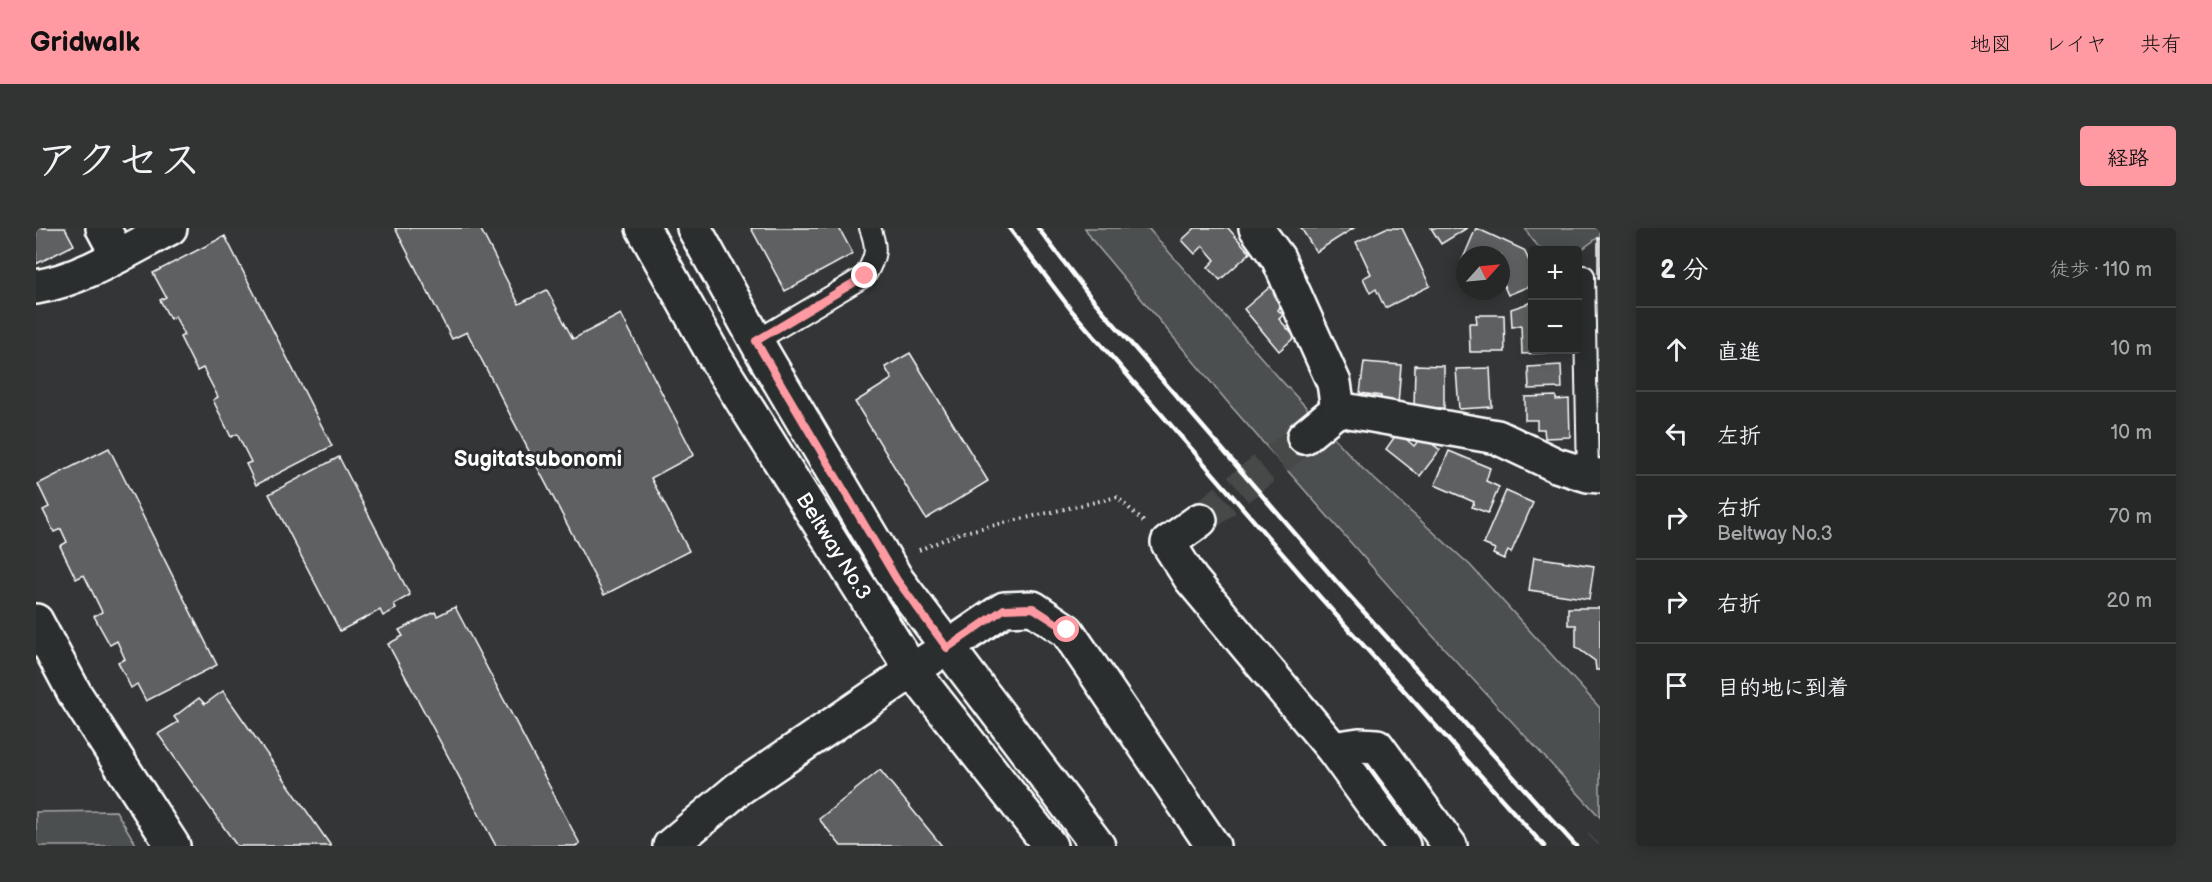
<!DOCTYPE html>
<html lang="ja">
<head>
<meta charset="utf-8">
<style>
  body { margin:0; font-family:"Balsamiq Sans","Klee One",sans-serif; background:#323434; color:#f1f3f6 }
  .controls { position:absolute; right:18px; top:18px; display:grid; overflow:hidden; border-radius:6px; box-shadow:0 3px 15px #0003 }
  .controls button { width:54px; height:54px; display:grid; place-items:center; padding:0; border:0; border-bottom:2px solid #424445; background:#262828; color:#f1f3f6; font:30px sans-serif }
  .compass { position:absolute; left:1420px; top:18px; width:54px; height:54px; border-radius:50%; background:#262828; box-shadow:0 3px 15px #0003; rotate:63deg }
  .stop { position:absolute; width:18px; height:18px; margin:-14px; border:4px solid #ff9aa2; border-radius:50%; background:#fff }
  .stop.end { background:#ff9aa2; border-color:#fff; box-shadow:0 2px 6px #0008 }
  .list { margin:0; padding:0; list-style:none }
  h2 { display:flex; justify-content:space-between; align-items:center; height:78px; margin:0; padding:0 24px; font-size:26px }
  h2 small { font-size:20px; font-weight:400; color:#a4a6a8 }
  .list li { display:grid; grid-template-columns:39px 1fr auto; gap:18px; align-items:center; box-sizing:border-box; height:84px; padding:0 24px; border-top:2px solid #424445 }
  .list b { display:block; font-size:22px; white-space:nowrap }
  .list p { margin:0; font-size:20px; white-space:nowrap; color:#a4a6a8 }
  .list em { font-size:20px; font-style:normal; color:#a4a6a8 }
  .icon { flex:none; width:33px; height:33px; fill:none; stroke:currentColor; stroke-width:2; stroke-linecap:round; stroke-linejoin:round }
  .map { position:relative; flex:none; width:1564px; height:618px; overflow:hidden; border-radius:6px }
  header { display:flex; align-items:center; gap:36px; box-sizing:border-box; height:84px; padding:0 30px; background:#ff9aa2; color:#111 }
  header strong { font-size:28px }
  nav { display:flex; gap:33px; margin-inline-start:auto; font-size:21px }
  .intro { display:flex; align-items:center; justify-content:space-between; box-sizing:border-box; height:144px; padding:0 36px }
  h1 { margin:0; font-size:42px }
  .button { padding:15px 27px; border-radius:6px; background:#ff9aa2; color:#111; font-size:21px; font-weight:700 }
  main { display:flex; gap:36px; padding:0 36px }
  aside { flex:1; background:#262828; border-radius:6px; box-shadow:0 3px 15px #0003 }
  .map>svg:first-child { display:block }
</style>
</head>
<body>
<header>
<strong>Gridwalk</strong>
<nav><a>地図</a><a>レイヤ</a><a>共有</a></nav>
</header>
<div class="intro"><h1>アクセス</h1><a class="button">経路</a></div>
<main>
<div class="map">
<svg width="1564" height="618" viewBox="0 0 1564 618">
  <rect width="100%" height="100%" fill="#333536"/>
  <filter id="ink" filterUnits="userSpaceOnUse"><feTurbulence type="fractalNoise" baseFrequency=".0167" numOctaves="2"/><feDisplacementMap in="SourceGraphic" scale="12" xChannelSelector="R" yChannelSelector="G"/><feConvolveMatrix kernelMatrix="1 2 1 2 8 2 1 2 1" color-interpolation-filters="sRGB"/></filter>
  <g filter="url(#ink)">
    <g fill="#4c4f50" stroke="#a6a7a8" stroke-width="1.5">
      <polygon points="1049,0 1112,0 1244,151 1326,240 1434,337 1564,480 1564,589 1394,405 1194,177 1057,13"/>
      <path d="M1489,0H1564V8L1542,24V22C1509,22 1506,30 1489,0Z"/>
      <polygon points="80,583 101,618 0,618 0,584"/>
    </g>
    <g fill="#5f6162" stroke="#fff" stroke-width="1.5">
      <polygon points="0,0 29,0 38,17 0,36"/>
      <polygon points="359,0 444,0 483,76 511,62 537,111 585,86 658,227 615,250 653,323 568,367 431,104 416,111"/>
      <polygon points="715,0 803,0 817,26 749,63"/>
      <polygon points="1159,0 1192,0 1214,25 1184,52 1172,39 1179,32 1167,18 1159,26 1146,12"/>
      <polygon points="1265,0 1318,0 1280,24"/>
      <polygon points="1350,0 1366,0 1394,58 1349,80 1340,61 1334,65 1327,50 1335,46 1320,14"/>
      <polygon points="1395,0 1431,0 1405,16"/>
      <polygon points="1440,0 1488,22 1496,39 1496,57 1472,67 1465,51 1465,27 1429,27 1429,35 1426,33"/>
      <polygon points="189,8 296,218 220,257 210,236 215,234 201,206 195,209 177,172 182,169 167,140 161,143 144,109 148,107 139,88 134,91 124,72 130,69 117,45"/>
      <rect x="1562" y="10" width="2" height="40"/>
      <polygon points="1235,58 1243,67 1239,70 1245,78 1242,82 1247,87 1243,91 1259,109 1243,123 1208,81"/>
      <polygon points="1496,74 1496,122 1523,122 1523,124 1486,126 1485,97 1476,99 1475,81"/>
      <polygon points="1440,87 1468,87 1469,124 1434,124 1433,95 1441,95"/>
      <polygon points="874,125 952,253 890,291 819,174 856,151 849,139"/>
      <polygon points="1328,134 1365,137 1362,177 1344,175 1345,168 1324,165"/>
      <polygon points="1379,137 1408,138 1408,180 1378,180"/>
      <polygon points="1525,137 1526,160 1493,161 1492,139"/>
      <polygon points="1454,140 1456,179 1423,181 1420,141"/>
      <polygon points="1520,168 1520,172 1533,171 1534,209 1509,210 1508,201 1501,201 1501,192 1489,192 1489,169"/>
      <polygon points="1362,204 1378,218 1386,208 1404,222 1384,248 1350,221"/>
      <polygon points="73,220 181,437 110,473 101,456 95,460 82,434 89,431 81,413 74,417 58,388 66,384 48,347 40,351 24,318 31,314 25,301 18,304 7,282 13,279 2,256"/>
      <polygon points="1413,223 1454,240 1450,253 1463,259 1452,285 1436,279 1438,274 1399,257"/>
      <polygon points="303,229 374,367 358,376 360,381 347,388 344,382 304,403 233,266"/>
      <polygon points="1470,263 1497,275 1475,325 1472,323 1468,331 1457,326 1459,321 1447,316"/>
      <polygon points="1498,329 1558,338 1553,371 1493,362"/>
      <polygon points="419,379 544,616 539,618 460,618 352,416 367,408 363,402 399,384 401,388"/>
      <polygon points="1532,380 1564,380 1564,442 1560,442 1559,433 1540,419 1540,397 1532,397"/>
      <polygon points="187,463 295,618 201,618 122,506 142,494 138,489 163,470 169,476"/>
      <polygon points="844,542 906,618 805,618 783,591"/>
    </g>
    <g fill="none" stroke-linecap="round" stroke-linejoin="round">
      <g stroke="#47494a" stroke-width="33" stroke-dasharray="33 16" stroke-linecap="butt">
        <polyline points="1164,292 1268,209"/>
        <polyline points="1563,618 1564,617"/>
      </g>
      <g stroke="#fff" stroke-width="24">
        <g id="service">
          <polyline points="1548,48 1552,247"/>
          <path d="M720,113L829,48C840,29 842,21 834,0"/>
        </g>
      </g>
      <g stroke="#fff" stroke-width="38">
        <g id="minor">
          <polyline points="67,0 82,28"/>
          <polyline points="1220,0 1242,30 1298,155 1302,181 1268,209"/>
          <path d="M0,59C47,51 92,22 134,0"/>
          <polyline points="1302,181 1461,209 1520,237 1552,247 1564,248"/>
          <polyline points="1164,292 1132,315 1155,351 1297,521 1367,618"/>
          <polyline points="911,420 968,381 997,380 1031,403 1177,618"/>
          <polyline points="1297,521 1323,517 1341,518 1414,618"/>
        </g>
      </g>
      <g stroke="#fff" stroke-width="38">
        <g id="tertiary">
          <polyline points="607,0 680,131 875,441 1014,618"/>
          <polyline points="658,0 728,127 861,352 1062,618"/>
          <polyline points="0,393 39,466 137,618"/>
          <polyline points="634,618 702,561 895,430"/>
        </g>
      </g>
      <polyline stroke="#fff" stroke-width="4" stroke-dasharray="1.5 4.5" stroke-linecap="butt" points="883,322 924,305 1081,269 1108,294"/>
      <use href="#service" stroke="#2a2d2e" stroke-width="20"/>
      <use href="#minor" stroke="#2a2d2e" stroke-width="33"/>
      <use href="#tertiary" stroke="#2a2d2e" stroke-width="33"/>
      <g stroke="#fff" stroke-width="4.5">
        <polyline points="973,0 1036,83 1283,368 1508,618"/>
        <polyline points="1002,0 1053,67 1300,353 1540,618"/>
      </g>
    </g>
  </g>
  <g fill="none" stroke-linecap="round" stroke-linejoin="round" filter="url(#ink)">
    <polyline stroke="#ff9aa2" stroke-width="8" points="829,48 720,113 728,127 861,352 911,420 968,381 997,380 1031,402"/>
  </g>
  <g text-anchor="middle" stroke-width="6" stroke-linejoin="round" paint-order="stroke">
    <g font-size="21" fill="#fff" stroke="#2a2d2e">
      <text transform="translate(798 318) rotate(58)" y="7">Beltway No.3</text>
    </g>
    <g font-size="22" font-weight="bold" fill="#fff" stroke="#2a2d2e">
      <text x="502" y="238">Sugitatsubonomi</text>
    </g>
  </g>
</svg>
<div class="controls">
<button>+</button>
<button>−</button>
</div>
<svg class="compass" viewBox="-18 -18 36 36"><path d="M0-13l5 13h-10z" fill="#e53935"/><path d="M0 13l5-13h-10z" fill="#a4a6a8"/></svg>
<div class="stop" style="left:1031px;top:402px"></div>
<div class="stop end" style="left:829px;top:48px"></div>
</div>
<aside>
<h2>2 分<small>徒歩 · 110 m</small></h2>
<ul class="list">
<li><svg class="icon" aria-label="ahead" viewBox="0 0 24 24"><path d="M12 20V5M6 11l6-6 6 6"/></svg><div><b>直進</b></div><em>10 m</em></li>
<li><svg class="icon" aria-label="left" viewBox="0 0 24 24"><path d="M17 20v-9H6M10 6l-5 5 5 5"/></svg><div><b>左折</b></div><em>10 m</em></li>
<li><svg class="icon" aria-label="right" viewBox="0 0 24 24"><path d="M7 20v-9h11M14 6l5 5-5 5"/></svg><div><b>右折</b><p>Beltway No.3</p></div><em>70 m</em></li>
<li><svg class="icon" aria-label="right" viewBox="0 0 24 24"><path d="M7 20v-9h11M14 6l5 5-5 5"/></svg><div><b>右折</b></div><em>20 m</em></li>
<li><svg class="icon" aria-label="arrive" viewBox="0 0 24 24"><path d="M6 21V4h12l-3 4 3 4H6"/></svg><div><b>目的地に到着</b></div></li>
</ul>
</aside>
</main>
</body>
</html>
